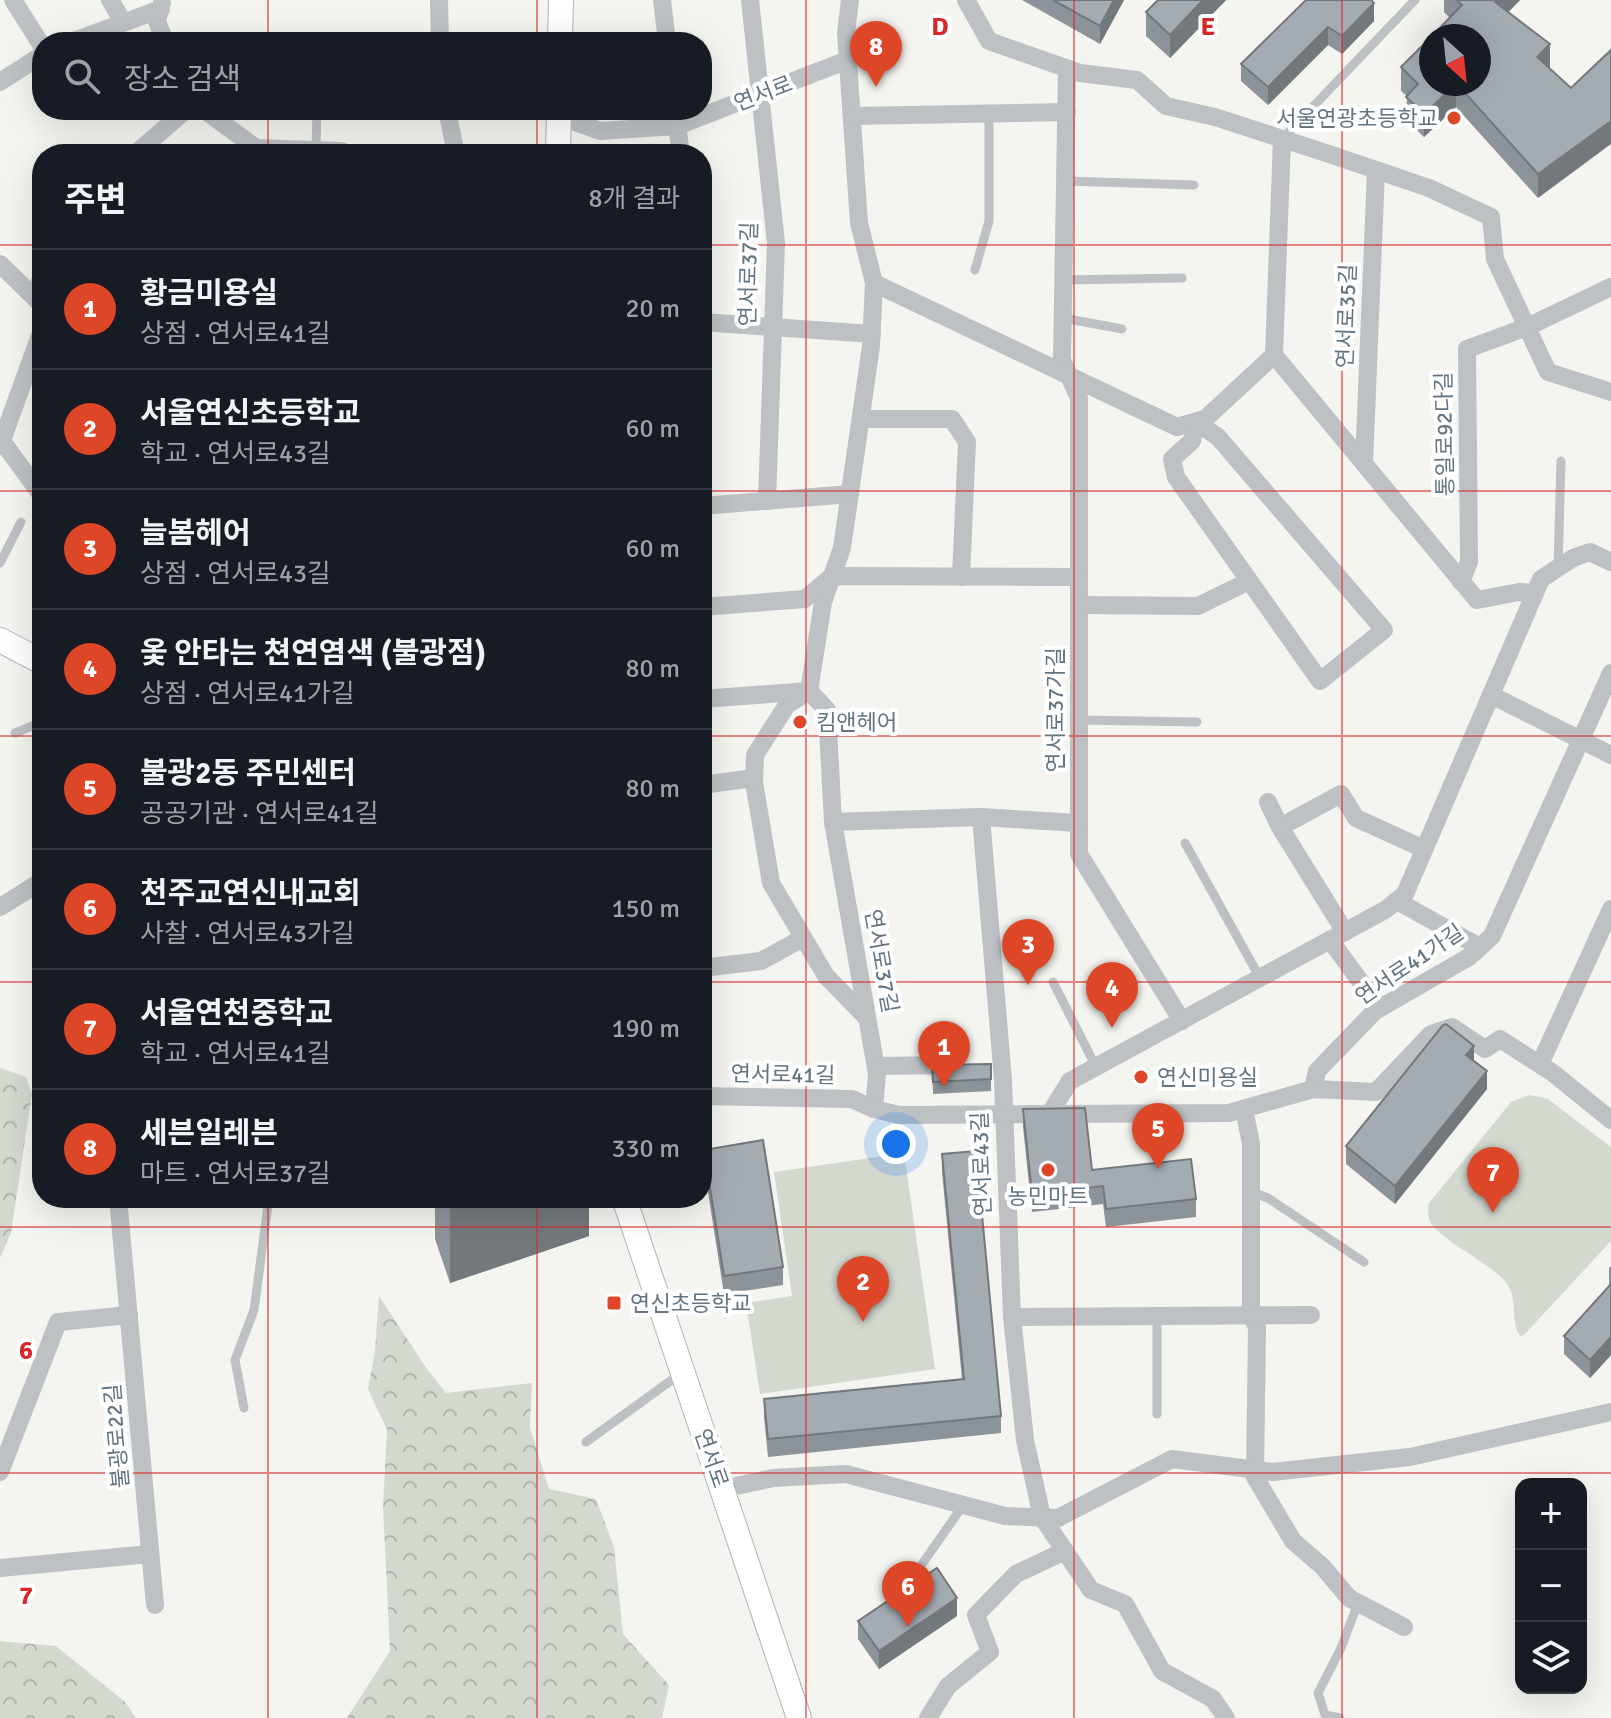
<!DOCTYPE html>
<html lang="ko">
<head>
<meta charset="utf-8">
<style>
  body { margin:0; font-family:Signika,"Noto Sans KR",sans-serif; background:#242831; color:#f1f3f6 }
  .controls { position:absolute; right:24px; bottom:24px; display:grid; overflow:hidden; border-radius:16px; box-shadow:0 8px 32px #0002 }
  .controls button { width:72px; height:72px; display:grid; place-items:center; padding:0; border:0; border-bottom:2px solid #363941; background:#171b24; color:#f1f3f6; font:40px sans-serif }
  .compass { position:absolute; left:1419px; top:24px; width:72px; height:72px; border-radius:50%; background:#171b24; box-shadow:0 8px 32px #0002; rotate:153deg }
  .you { position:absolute; left:896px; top:1144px; width:28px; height:28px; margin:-20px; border:6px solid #fff; border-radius:50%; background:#1a73e8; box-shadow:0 0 0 12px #1a73e833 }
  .badge { display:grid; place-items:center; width:52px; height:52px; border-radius:50%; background:#dd4727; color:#fff; font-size:26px; font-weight:700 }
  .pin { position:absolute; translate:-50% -66px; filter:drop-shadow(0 2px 4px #0008) }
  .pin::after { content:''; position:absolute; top:42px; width:28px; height:24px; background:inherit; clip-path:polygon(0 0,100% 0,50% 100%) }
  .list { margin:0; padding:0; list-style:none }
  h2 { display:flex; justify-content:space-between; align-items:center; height:104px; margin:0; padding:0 32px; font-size:34px }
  h2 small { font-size:26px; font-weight:400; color:#9ea1a6 }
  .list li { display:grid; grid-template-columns:52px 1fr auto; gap:24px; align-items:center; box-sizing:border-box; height:120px; padding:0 32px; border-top:2px solid #363941 }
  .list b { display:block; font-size:30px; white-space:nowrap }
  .list p { margin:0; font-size:26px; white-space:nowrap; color:#9ea1a6 }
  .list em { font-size:26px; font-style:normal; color:#9ea1a6 }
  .icon { flex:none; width:44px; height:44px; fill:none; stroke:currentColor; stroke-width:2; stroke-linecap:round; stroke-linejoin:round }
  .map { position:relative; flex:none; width:1611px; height:1718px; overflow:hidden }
  .search { position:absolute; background:#171b24; box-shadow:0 8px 32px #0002; left:32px; top:32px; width:680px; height:88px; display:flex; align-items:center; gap:20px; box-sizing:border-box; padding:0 28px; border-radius:32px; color:#9ea1a6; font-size:30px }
  .panel { position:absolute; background:#171b24; box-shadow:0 8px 32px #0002; left:32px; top:144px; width:680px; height:1064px; border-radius:32px }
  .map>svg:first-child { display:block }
</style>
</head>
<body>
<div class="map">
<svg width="1611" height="1718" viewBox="0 0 1611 1718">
  <defs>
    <pattern id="forest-crowns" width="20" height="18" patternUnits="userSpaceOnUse" patternTransform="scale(2)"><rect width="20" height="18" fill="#d4d9d0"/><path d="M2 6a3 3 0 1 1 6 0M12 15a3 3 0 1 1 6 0" fill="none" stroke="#b0b5ae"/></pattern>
  </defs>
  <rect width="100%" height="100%" fill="#f4f4f0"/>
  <g fill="#d4d9d0">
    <path d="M1530,1095L1548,1099L1611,1147V1241L1524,1335L1520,1336C1509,1318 1520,1296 1503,1279C1484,1260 1450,1245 1433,1226C1428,1220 1427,1211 1429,1203L1511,1102Z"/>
    <polygon points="904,1153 935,1369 760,1394 746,1303 792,1296 774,1172"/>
  </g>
  <g fill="url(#forest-crowns)">
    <polygon points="0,1068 26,1077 32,1094 11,1233 0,1258"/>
    <polygon points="379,1296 427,1369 446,1393 532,1383 530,1428 549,1489 596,1499 614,1547 623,1634 669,1685 662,1718 347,1718 390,1651 383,1506 387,1430 368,1389 375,1351"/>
    <polygon points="0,1641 56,1646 125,1702 136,1718 0,1718"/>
  </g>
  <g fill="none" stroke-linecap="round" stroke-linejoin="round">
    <g stroke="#afb5b9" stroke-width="26">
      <g id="secondary">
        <polyline points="560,42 561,0"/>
        <polyline points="558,154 559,110"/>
        <polyline points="0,640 42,662"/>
        <polyline points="624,1198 799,1718"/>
      </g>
    </g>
    <g stroke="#bdc1c4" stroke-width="9">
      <polyline points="535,110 556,115"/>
      <polyline points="1282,139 1415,0"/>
      <polyline points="316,150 317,110"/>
      <polyline points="1065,181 1194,185"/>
      <polyline points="975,270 989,221 989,114"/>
      <polyline points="1063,280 1182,278"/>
      <polyline points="1063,318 1122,329"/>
      <polyline points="0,563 21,522"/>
      <polyline points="1558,568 1561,461"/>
      <polyline points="1079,720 1197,722"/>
      <polyline points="15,733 42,722"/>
      <polyline points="1185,843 1260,978"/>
      <polyline points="1053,982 1096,1067"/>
      <polyline points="1252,1192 1268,1198 1364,1262"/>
      <polyline points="244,1408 235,1360 254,1310 269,1198"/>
      <polyline points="1157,1414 1157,1316"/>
      <polyline points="586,1442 680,1374"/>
      <polyline points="918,1570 964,1504"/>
      <polyline points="1340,1718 1325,1715 1318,1693 1341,1648 1358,1603"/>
    </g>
    <g stroke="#bdc1c4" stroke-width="18">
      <polyline points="13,0 42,46"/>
      <polyline points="110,0 123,22"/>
      <polyline points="439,0 440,42"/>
      <polyline points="662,0 667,42"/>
      <polyline points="750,0 776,243 767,501"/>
      <polyline points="850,0 846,33 859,223 874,283 871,346 842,548 823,602 809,691 787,705 755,755 754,782 771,883 826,976 867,1018"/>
      <polyline points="966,0 989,41 1080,73 1137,80 1166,106 1215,117 1329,154 1429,188 1491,217 1495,259 1548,372 1611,392"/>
      <polyline points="162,3 157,21 165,42"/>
      <polyline points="71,42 161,9"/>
      <polyline points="1067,69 1062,360 1079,398 1079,854 1182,1021"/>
      <polyline points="0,82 42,55"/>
      <polyline points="200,110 207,112 256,148 341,151 348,154"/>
      <polyline points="447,110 456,154"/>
      <polyline points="675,110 681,154"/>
      <polyline points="559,116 600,131 677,126 848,60"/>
      <polyline points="852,116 1067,112"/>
      <polyline points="135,154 186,110"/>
      <polyline points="0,264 42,305"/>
      <polyline points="42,277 40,281 42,290"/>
      <polyline points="874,283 1177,427 1205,419 1274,355"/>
      <polyline points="702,322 872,334"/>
      <polyline points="1274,355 1477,600 1519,592 1535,593"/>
      <polyline points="1274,355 1282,139"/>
      <polyline points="861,419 952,419 967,442 961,577"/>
      <polygon points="1196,422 1218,437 1384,630 1320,681 1176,477 1172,459 1192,441"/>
      <polyline points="2,441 42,496"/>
      <polyline points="0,446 42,330"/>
      <polyline points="1364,464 1376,170"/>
      <polyline points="702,506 850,494"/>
      <polyline points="1461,582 1469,562 1467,349 1527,327 1611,287"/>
      <polyline points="1079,605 1198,606 1249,581"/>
      <polyline points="702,607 805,599 832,576 1079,577"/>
      <polyline points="1491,695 1611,755"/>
      <polyline points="702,699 809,691 827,710 833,822 877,1074 874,1109"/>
      <polyline points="702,785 754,778"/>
      <polyline points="1268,802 1280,827 1345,932"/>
      <polyline points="981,817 1003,1080 1012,1317 1025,1440 1042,1517 1091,1590 1125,1604 1162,1671 1213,1699 1226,1718"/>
      <polyline points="833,822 981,817 1079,823"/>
      <polyline points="1280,827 1341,794 1356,818 1424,849"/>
      <polyline points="1397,901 1480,947"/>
      <polyline points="0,907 42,881"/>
      <polyline points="1330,940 1380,1008"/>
      <polyline points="702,968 761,961 803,938"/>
      <polyline points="1540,1064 1611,909"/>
      <polyline points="876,1066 955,1065"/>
      <polyline points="1313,1089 1317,1071 1375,1011 1469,957 1492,936 1611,673"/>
      <polyline points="702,1096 852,1099 874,1109 899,1115 1229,1113 1313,1089 1376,1092 1431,1034 1452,1027 1485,1049 1500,1039 1553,1073 1611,1120"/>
      <polyline points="1244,1109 1251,1144 1251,1316 1257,1327 1255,1477 1293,1541 1323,1567 1349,1598 1404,1627"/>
      <polyline points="1050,1113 1070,1081 1385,910 1405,894 1541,579 1573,558 1590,552 1611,562"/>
      <polyline points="118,1198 155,1605"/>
      <polyline points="1012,1317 1311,1315"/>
      <polyline points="0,1472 58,1322 129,1315"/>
      <polyline points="722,1489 773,1478 846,1474 1005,1516 1058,1518 1172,1459 1273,1472 1410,1457 1611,1412"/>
      <polyline points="0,1568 150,1554"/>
      <polyline points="928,1718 948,1686 990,1652 976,1615 1016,1574 1065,1551"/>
    </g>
    <use href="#secondary" stroke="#fff" stroke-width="24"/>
  </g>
  <g fill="#8d9499">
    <polygon points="1022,0 1124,0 1100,44"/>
    <polygon points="1226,0 1170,58 1146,36 1146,12"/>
    <polygon points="1306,0 1372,0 1374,21 1342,54 1328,45 1268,105 1241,81 1241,64"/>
    <polygon points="1444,0 1520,0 1508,12 1550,44 1538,198 1456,107 1424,137 1406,120 1407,96 1401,91 1401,67 1450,18 1444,12"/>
    <polygon points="991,1064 991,1091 933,1094 932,1065"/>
    <polygon points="1487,1089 1395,1204 1346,1164 1346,1146"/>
    <polygon points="1023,1109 1092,1170 1196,1199 1196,1217 1106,1227 1103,1204 1032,1212 1023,1127"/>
    <polygon points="704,1150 783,1267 783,1285 724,1294 704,1167"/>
    <polygon points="942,1154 1001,1416 1001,1433 768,1457 764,1417 764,1399 962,1379 942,1172"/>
    <polygon points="435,1198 589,1198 589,1236 450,1283 435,1239"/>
    <polygon points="1611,1266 1611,1355 1590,1378 1564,1354 1564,1336 1609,1286 1609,1268"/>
    <polygon points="957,1616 879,1669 858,1639 858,1621"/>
  </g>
  <g fill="#73787d">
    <polygon points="1114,0 1124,0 1100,44 1100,26"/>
    <polygon points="1203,0 1226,0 1170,58 1170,35"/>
    <polygon points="1497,0 1520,0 1495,26 1495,2"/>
    <polygon points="1374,3 1374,21 1342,54 1342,36"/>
    <polygon points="1328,27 1328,45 1268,105 1268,87"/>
    <polygon points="1550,44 1550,68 1537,57"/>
    <polygon points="1456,84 1456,107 1424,137 1424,114"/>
    <polygon points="1611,121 1611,144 1538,198 1538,174"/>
    <polygon points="1474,1046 1474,1064 1466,1055"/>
    <polygon points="1487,1071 1487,1089 1395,1204 1395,1186"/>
    <polygon points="462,1198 589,1198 589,1236 450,1283 450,1202"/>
    <polygon points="1611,1337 1611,1355 1590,1378 1590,1360"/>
    <polygon points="957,1598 957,1616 879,1669 879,1651"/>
  </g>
  <g fill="#a4acb2" stroke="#73787d" stroke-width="2">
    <polygon points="1053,0 1114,0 1100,26"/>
    <polygon points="1158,0 1203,0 1170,35 1146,12"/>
    <polygon points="1306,0 1371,0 1374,3 1342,36 1328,27 1268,87 1241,64"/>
    <polygon points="1456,0 1497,0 1495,2 1550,44 1537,57 1571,88 1611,50 1611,121 1538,174 1457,84 1479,84 1479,36 1432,36 1462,5"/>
    <polygon points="1431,37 1431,84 1456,84 1424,114 1406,97 1418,84 1401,67"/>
    <polygon points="1446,1024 1474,1046 1466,1055 1487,1071 1395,1186 1346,1146 1443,1025"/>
    <polygon points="991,1064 991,1079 933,1082 932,1065"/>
    <polygon points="1085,1108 1092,1170 1191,1159 1196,1199 1106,1209 1103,1186 1032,1194 1023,1109"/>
    <polygon points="763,1140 783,1267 724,1276 704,1150"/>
    <polygon points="976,1151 1001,1416 768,1439 764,1399 964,1379 942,1154"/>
    <polygon points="449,1198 462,1198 450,1202"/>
    <polygon points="1611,1284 1611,1337 1590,1360 1564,1336"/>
    <polygon points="937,1568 957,1598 879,1651 858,1621"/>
  </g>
  <path fill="none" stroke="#d62828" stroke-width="2" stroke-opacity="0.55" d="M268,0V42M537,0V42M806,0V1718M1074,0V1718M1342,0V1718M268,110V154M537,110V154M0,245H42M702,245H1611M0,491H42M702,491H1611M0,736H42M702,736H1611M0,982H42M702,982H1611M268,1198V1718M537,1198V1718M0,1227H1611M0,1473H1611"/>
  <g fill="#dd4727" stroke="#fff" stroke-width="3">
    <circle cx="1454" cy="118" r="8"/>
    <circle cx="800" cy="722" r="8"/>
    <circle cx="1141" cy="1077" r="8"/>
    <circle cx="1048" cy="1170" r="8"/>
    <rect x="606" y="1295" width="16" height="16" rx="4"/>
  </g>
  <g text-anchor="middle" stroke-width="8" stroke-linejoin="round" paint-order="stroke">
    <g font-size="22" fill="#647581" stroke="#fff">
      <text transform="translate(763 93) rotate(-21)" y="8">연서로</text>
      <text transform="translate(748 274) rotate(-89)" y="8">연서로37길</text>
      <text transform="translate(1346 316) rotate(-88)" y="8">연서로35길</text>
      <text transform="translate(1444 434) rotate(-91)" y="8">통일로92다길</text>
      <text transform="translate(1055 710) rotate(-90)" y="8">연서로37가길</text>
      <text transform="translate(882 961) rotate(80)" y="8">연서로37길</text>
      <text transform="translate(1409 964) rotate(-34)" y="8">연서로41가길</text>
      <text transform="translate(783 1074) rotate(1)" y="8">연서로41길</text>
      <text transform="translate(981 1164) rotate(-92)" y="8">연서로43길</text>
      <text transform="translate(116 1436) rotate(-95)" y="8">불광로22길</text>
      <text transform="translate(712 1458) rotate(71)" y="8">연서로</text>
    </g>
    <g font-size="22" fill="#647581" stroke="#fff" text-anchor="start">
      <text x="1438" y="126" text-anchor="end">서울연광초등학교</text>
      <text x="816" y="730">킴앤헤어</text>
      <text x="1157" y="1085">연신미용실</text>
      <text x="1048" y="1204" text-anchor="middle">농민마트</text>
      <text x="630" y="1311">연신초등학교</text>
    </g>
  </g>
  <g font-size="26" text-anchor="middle" font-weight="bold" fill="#d62828" stroke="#fff" stroke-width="8" stroke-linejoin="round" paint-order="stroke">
    <text x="940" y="35">D</text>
    <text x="1208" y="35">E</text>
    <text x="26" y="1359">6</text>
    <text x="26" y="1604">7</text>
  </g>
</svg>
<div class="controls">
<button>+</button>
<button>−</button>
<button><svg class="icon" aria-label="layers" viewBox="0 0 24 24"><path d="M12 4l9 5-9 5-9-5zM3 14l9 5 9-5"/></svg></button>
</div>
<svg class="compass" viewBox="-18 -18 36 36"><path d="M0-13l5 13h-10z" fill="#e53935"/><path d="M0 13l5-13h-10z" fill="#9ea1a6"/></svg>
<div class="you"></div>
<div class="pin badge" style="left:944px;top:1087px">1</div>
<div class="pin badge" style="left:863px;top:1322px">2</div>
<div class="pin badge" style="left:1028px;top:985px">3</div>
<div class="pin badge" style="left:1112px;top:1028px">4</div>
<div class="pin badge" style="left:1158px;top:1169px">5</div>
<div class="pin badge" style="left:908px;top:1627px">6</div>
<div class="pin badge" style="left:1493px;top:1213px">7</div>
<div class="pin badge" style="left:876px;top:87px">8</div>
<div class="search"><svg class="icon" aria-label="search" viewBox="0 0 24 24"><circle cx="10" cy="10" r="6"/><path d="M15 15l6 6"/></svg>장소 검색</div>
<section class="panel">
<h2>주변<small>8개 결과</small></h2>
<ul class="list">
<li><span class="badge">1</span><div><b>황금미용실</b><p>상점 · 연서로41길</p></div><em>20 m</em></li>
<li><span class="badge">2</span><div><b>서울연신초등학교</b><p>학교 · 연서로43길</p></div><em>60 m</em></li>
<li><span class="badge">3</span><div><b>늘봄헤어</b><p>상점 · 연서로43길</p></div><em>60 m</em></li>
<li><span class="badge">4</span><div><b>옻 안타는 쳔연염색 (불광점)</b><p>상점 · 연서로41가길</p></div><em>80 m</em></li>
<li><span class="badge">5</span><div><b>불광2동 주민센터</b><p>공공기관 · 연서로41길</p></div><em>80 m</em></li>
<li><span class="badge">6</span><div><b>천주교연신내교회</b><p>사찰 · 연서로43가길</p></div><em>150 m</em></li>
<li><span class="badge">7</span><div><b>서울연천중학교</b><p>학교 · 연서로41길</p></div><em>190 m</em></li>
<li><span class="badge">8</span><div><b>세븐일레븐</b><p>마트 · 연서로37길</p></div><em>330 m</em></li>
</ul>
</section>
</div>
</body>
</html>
